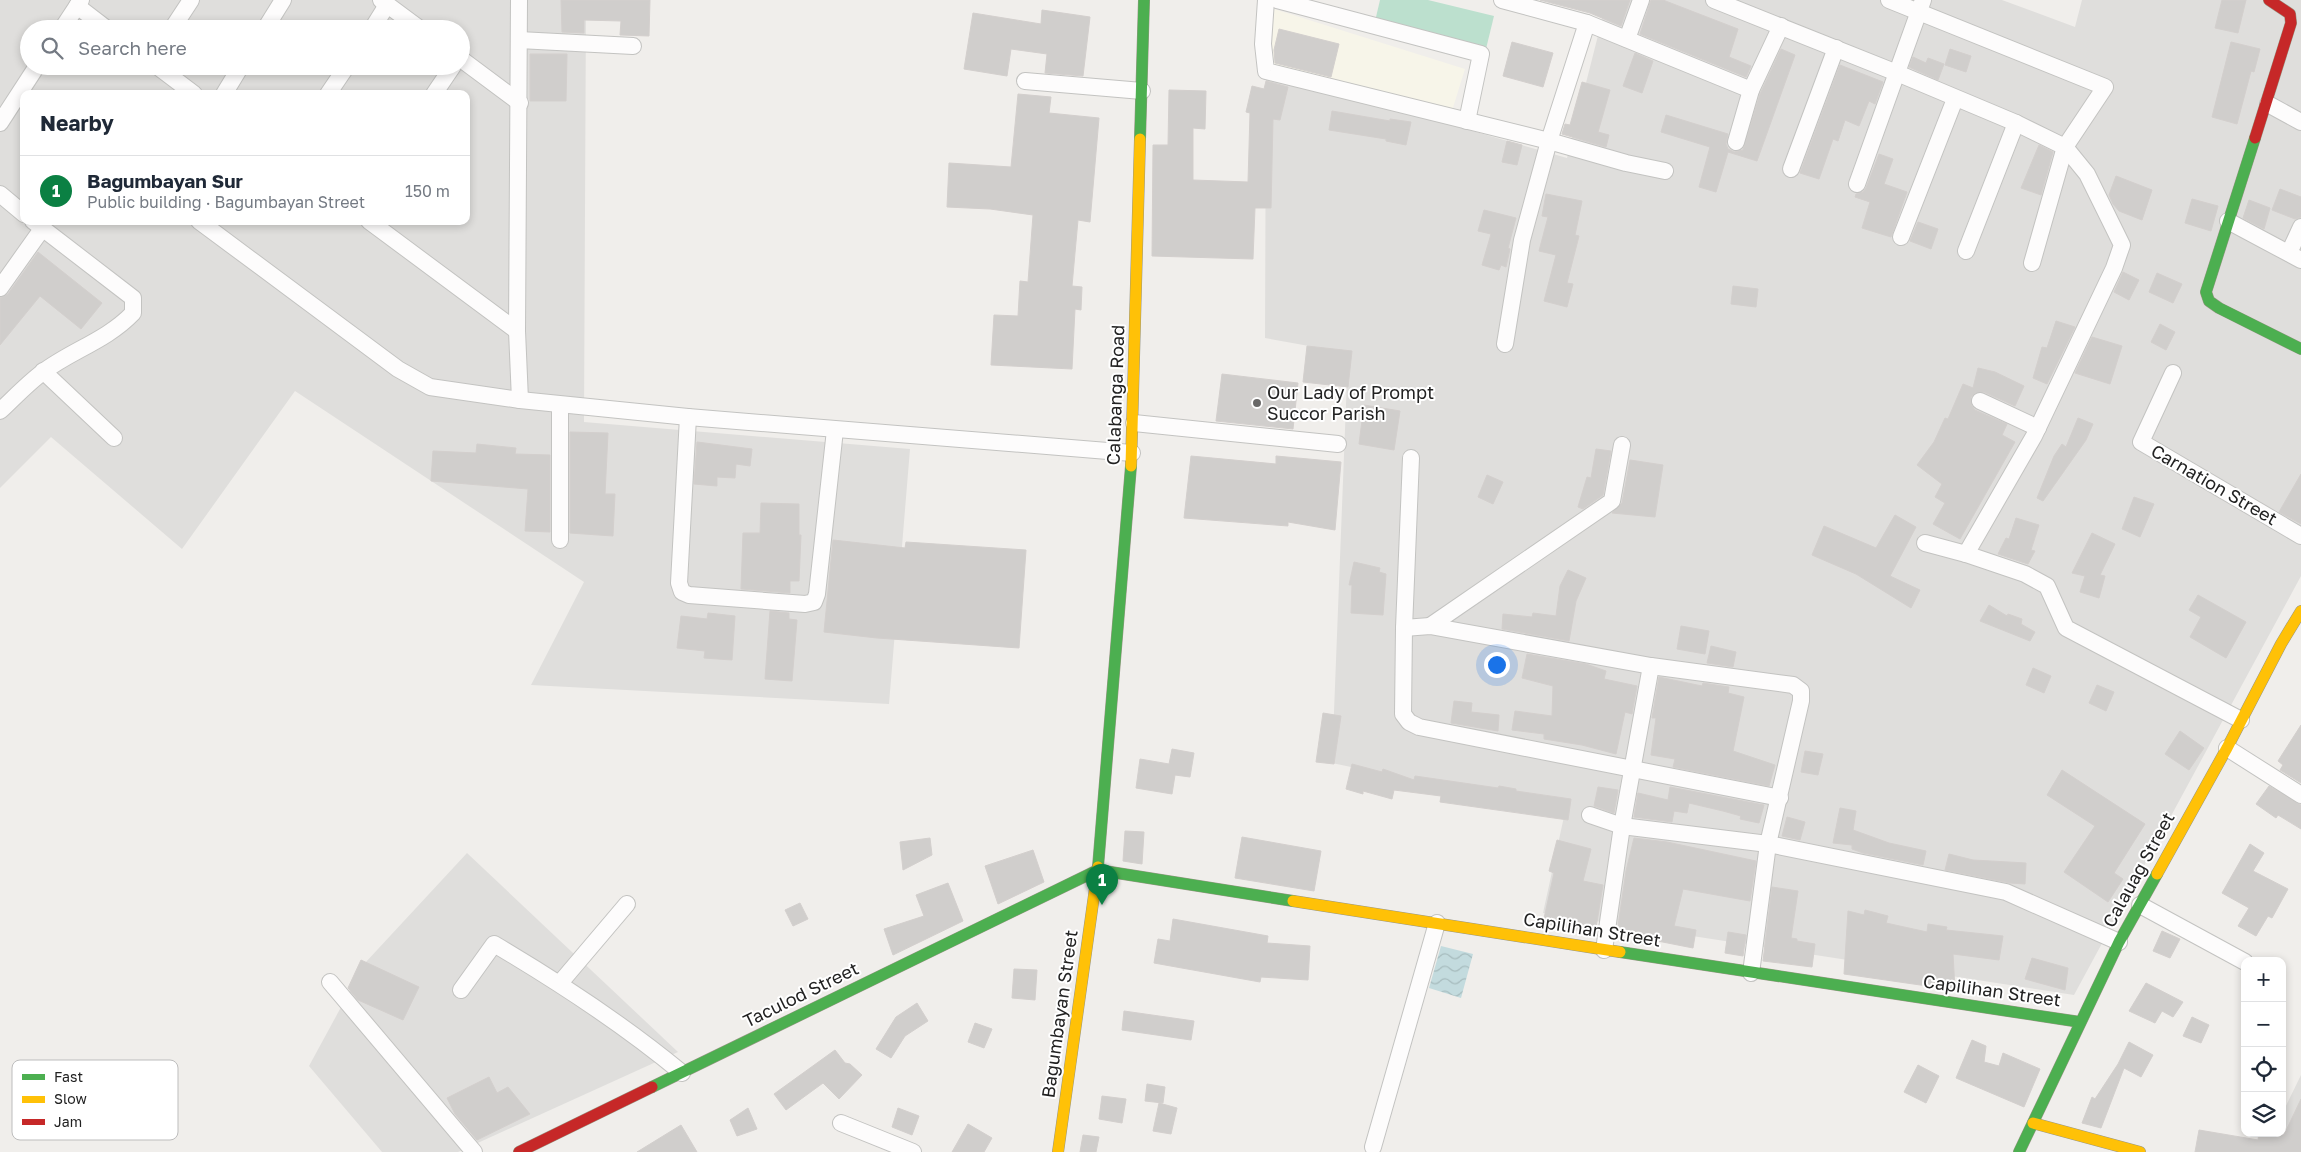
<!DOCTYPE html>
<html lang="en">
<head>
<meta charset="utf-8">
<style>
  body { margin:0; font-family:"Golos Text",sans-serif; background:#f6f6f7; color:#1f2937 }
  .controls { position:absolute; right:15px; bottom:15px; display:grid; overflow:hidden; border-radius:10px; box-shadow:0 2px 8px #0003 }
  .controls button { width:45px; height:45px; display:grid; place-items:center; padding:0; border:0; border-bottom:1px solid #e0e1e3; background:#fff; color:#1f2937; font:25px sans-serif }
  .you { position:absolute; left:1496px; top:664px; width:18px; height:18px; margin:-12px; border:4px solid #fff; border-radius:50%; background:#1a73e8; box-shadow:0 0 0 8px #1a73e833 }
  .badge { display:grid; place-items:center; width:32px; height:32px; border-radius:50%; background:#0b8043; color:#fff; font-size:16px; font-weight:700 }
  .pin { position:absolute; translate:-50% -41px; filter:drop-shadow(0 1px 2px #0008) }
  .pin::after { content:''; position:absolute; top:26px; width:18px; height:15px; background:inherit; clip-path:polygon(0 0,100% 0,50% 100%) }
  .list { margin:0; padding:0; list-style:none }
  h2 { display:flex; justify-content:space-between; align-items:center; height:65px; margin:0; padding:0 20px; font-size:21px }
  h2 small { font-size:16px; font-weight:400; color:#747a83 }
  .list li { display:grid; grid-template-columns:32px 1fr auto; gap:15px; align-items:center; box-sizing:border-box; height:70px; padding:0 20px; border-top:1px solid #e0e1e3 }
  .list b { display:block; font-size:19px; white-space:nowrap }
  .list p { margin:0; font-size:16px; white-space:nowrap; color:#747a83 }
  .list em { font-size:16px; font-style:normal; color:#747a83 }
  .icon { flex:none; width:28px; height:28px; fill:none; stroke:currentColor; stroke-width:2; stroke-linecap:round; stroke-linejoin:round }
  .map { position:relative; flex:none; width:2301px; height:1152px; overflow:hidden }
  .search { position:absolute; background:#fff; box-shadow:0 2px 8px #0003; left:20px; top:20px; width:450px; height:55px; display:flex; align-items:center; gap:12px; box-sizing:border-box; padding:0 18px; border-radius:28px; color:#747a83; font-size:19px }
  .panel { position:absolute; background:#fff; box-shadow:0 2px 8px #0003; left:20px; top:90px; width:450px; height:135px; border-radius:10px }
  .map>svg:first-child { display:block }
</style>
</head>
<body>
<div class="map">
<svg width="2301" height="1152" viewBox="0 0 2301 1152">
  <defs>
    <pattern id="water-waves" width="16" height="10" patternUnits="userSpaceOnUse" patternTransform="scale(1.25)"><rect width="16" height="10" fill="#c3dbde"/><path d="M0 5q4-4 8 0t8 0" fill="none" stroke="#a7bcbe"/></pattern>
  </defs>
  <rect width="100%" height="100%" fill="#f0eeeb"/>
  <g fill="#dfdedc" fill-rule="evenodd">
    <path d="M0,0H586L584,422L910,449L889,704L531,685L584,582L295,391L182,549L51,437L0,488ZM29,29H461V66H29ZM24,94H466V221H24Z"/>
    <polygon points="1607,0 2002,0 2075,27 2082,0 2301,0 2301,576 2074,995 1543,913 1565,812 1332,763 1348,353 1265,338 1266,72 1567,158"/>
    <polygon points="467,853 678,1052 458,1152 382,1152 309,1066 365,963"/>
    <polygon points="2301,1075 2301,1152 2264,1152 2273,1133 2282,1133 2282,1114"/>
  </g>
  <polygon fill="#f7f5e9" points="1274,9 1465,69 1451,114 1269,70 1267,50"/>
  <polygon fill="#bce0ce" points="1380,0 1428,0 1494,16 1484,57 1373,30"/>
  <polygon fill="url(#water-waves)" points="1441,946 1473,954 1461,998 1429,988"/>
  <g fill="#d0cecc" stroke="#d3cfcd">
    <polygon points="561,0 650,0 649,36 620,35 621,21 584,20 584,33 562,32"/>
    <polygon points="1540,0 1630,0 1621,26 1590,13"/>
    <polygon points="1651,0 1663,0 1738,29 1729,57 1751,66 1746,77 1640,34"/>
    <polygon points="2222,0 2246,0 2238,33 2215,28"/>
    <polygon points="1042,10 1090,17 1083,76 1045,73 1047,54 1011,49 1007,76 964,69 973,13 1041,24"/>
    <polygon points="1279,29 1339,44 1331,77 1275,63 1274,50"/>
    <polygon points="1512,42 1553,53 1543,87 1503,76"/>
    <polygon points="2231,42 2260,49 2254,72 2251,71 2237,124 2212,117"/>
    <polygon points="1781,49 1795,55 1757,161 1728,152 1716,192 1699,187 1710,147 1661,132 1666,115 1728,134 1726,144 1728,149 1734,152 1743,150 1760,94"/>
    <polygon points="1950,49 1971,56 1966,72 1945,65"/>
    <polygon points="1635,53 1653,61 1642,93 1623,86"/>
    <polygon points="530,54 567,54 566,101 530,101"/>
    <polygon points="1913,57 1926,63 1928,58 1944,64 1938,80 1909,67"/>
    <polygon points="1840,65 1883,82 1875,104 1869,101 1859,126 1845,120 1838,141 1833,139 1819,179 1800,173"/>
    <polygon points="1266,81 1288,87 1280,120 1273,119 1271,208 1255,208 1253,259 1152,256 1153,145 1168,145 1169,90 1206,91 1205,129 1193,128 1193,180 1248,182 1250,113 1246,112 1252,86 1264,89"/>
    <polygon points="1582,82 1610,90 1598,132 1609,135 1606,147 1562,134 1565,124 1570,125"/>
    <polygon points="1018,94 1051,97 1049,113 1099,118 1090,222 1078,220 1072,286 1082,287 1081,310 1075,309 1072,369 991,365 994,315 1018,316 1020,281 1028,282 1033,215 990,209 947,207 949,163 1011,167"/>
    <polygon points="1332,111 1390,121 1390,119 1411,122 1406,145 1386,141 1386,139 1329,130"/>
    <polygon points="1507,141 1522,145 1517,165 1502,162"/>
    <polygon points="2039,145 2053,152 2041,195 2021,188"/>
    <polygon points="1879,154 1893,159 1884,184 1907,192 1891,237 1862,228 1870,202 1855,197 1856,194 1863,192 1866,188"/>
    <polygon points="2116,176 2152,190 2142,220 2119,211 2113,204 2109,195"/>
    <polygon points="2280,189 2301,197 2301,217 2295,219 2272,210"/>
    <polygon points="1546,194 1582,201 1575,235 1579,236 1567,283 1573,284 1567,307 1544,301 1556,255 1539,251 1548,217 1542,216"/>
    <polygon points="2192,199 2218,206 2211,231 2185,223"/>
    <polygon points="2249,200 2270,208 2264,229 2243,218"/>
    <polygon points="1484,210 1516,218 1508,248 1510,249 1506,267 1501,265 1499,270 1482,265 1491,234 1478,231"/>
    <polygon points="1918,222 1938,229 1931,249 1910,241"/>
    <polygon points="38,252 102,303 81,329 40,296 0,345 0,298 8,294"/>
    <polygon points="2123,272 2139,280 2129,300 2114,292"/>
    <polygon points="2157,273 2182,284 2173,303 2149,292"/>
    <polygon points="1733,286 1758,289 1756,307 1731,304"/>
    <polygon points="2056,321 2075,327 2047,384 2033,378 2042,347 2047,348"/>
    <polygon points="2160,324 2175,332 2166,350 2151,342"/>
    <polygon points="2092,337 2122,346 2110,384 2075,373"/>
    <polygon points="1307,346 1352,351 1348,387 1303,382"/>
    <polygon points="1978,368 1995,372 2024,386 2015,406 1984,392 1975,393 1971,397 1972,406 1975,410 2007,424 2002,435 2015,442 1960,539 1933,524 1945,503 1935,497 1942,484 1917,465 1934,442 1945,418 1948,419 1963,384 1973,388"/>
    <polygon points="1222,374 1298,383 1293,429 1216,421"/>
    <polygon points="1364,405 1400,411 1394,450 1359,444"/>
    <polygon points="2078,418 2093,424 2086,440 2043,501 2037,498 2054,456 2062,444 2066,447"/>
    <polygon points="570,432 608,433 605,494 615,494 613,536 570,533"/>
    <polygon points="697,442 752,449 750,466 736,464 735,478 717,477 717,486 694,484"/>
    <polygon points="477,444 516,448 515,454 550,455 550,532 525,531 528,489 431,481 433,451 476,453"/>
    <polygon points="1596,449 1611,451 1603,495 1583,509 1578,507 1587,477 1591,478"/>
    <polygon points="1191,456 1276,464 1276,456 1341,462 1335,530 1288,522 1288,526 1184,518"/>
    <polygon points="1630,460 1663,465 1655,517 1612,513 1622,503"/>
    <polygon points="2301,474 2301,524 2279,512"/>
    <polygon points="1487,475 1503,482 1493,504 1478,497"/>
    <polygon points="2134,497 2154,504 2140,537 2122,529"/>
    <polygon points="761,503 799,504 799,535 801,535 799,581 790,581 790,593 741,589 743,533 760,533"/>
    <polygon points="1895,515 1916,527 1890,576 1920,590 1911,608 1856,574 1812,555 1824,526 1876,548"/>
    <polygon points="2016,518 2039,525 2031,550 2035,551 2028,564 1998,554 2006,538 2009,539"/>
    <polygon points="2092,533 2115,544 2100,575 2105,576 2099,598 2080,592 2085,576 2072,573"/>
    <polygon points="833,540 905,548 906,542 1026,550 1019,648 877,638 824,632"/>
    <polygon points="1354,562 1380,568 1379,572 1386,574 1383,615 1351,613 1352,585 1349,585"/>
    <polygon points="1568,570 1586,578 1576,601 1569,641 1502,629 1503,614 1532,617 1533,613 1556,616 1560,586"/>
    <polygon points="2198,595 2246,622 2226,658 2190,637 2201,617 2189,610"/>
    <polygon points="1989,605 2007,616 2008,614 2022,619 2021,624 2035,632 2030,641 1980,621"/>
    <polygon points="770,611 789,613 789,619 797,620 792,681 765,679"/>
    <polygon points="708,613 735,616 732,660 704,658 705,651 677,648 681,616 707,619"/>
    <polygon points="1681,626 1709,631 1705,654 1677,649"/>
    <polygon points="1711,646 1736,652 1733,667 1707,663"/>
    <polygon points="1527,654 1586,664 1606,671 1604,679 1637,686 1632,714 1625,712 1616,754 1582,745 1544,739 1544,734 1512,730 1515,711 1552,716 1553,686 1522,678"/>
    <polygon points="2033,668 2051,676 2044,693 2026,685"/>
    <polygon points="1659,677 1702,686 1703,683 1729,687 1728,693 1744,697 1733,751 1775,765 1769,786 1673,767 1675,759 1651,755 1656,718 1652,718"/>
    <polygon points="2097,685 2114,692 2106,711 2089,703"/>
    <polygon points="1454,701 1472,703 1471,712 1499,715 1498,731 1451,723"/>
    <polygon points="1323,713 1341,716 1334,764 1316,762"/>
    <polygon points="2301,725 2301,783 2280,770 2283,765 2278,761"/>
    <polygon points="2180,731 2204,748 2189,770 2165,754"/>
    <polygon points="1172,749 1194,753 1190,777 1175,775 1172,794 1136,788 1140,759 1169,764"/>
    <polygon points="1805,751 1823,754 1818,775 1801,772"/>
    <polygon points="1352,764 1382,772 1383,769 1414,780 1415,776 1498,788 1499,786 1516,789 1516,791 1571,799 1568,820 1440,802 1441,796 1394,790 1392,799 1363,791 1363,794 1346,789"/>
    <polygon points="2062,770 2145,824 2114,873 2123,879 2108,902 2064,872 2095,826 2047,795"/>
    <polygon points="2269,786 2301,805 2301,829 2278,815 2276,818 2256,804"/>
    <polygon points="1598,787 1618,790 1614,813 1594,806"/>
    <polygon points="1670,787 1764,805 1759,823 1740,819 1741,816 1723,811 1689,803 1687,813 1674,811 1672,822 1634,817 1638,793 1668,800"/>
    <polygon points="1840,808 1856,811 1853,830 1889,843 1926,851 1923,865 1863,853 1852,849 1852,845 1833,843"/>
    <polygon points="1787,817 1805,822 1800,840 1782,836"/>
    <polygon points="1125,831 1144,832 1142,864 1123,861"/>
    <polygon points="1242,837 1321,851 1314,891 1235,878"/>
    <polygon points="930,838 932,855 903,870 900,842"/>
    <polygon points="1634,838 1667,842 1756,861 1750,901 1683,889 1674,926 1696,930 1693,948 1617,933 1626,871"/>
    <polygon points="1557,840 1591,849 1583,881 1603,885 1595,934 1543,923 1554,873 1549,871"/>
    <polygon points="2250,844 2264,853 2253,871 2288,889 2272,918 2268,916 2256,936 2238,926 2249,908 2222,893"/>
    <polygon points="1033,850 1044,882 998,904 985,866"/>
    <polygon points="1949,854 1973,860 2026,863 2025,884 2010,883 1945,870"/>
    <polygon points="948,883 963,921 893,955 884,929 924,916 916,895"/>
    <polygon points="1772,887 1798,891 1791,938 1797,939 1797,941 1815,944 1812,967 1763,961"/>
    <polygon points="800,903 808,919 793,926 785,910"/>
    <polygon points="1865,910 1888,916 1886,923 1927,932 1928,924 1947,927 1946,930 2003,936 1999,960 1953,954 1955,990 1844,974 1848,911 1864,915"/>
    <polygon points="1173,919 1268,936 1267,943 1310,946 1308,980 1261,977 1260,982 1154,963 1158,939 1170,941"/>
    <polygon points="2162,931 2180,939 2170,958 2153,951"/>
    <polygon points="1728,932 1746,935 1743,956 1725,953"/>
    <polygon points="2032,958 2068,968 2065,990 2025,979"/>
    <polygon points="361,960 419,987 403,1020 358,1000 348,988"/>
    <polygon points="1014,969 1037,970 1035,1000 1012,998"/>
    <polygon points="2146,983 2183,1002 2173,1017 2162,1011 2155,1023 2129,1011"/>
    <polygon points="917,1003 928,1021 905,1036 891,1058 876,1049 896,1017"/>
    <polygon points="1124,1011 1194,1021 1191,1040 1122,1030"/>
    <polygon points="2192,1017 2209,1025 2201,1043 2183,1036"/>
    <polygon points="975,1023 992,1029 984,1048 968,1042"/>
    <polygon points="1972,1040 1986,1046 1984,1062 1999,1066 2003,1053 2040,1069 2024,1107 1956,1078"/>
    <polygon points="2129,1042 2153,1055 2141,1077 2124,1068 2101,1128 2082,1123 2092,1097 2095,1099 2118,1064"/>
    <polygon points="835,1050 845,1063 850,1064 862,1075 839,1099 823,1083 786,1110 774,1094"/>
    <polygon points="1918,1065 1939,1076 1926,1103 1904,1092"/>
    <polygon points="489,1077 497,1093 508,1087 530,1114 477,1140 455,1114 447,1098"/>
    <polygon points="1147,1084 1165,1087 1163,1103 1145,1101"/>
    <polygon points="1102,1096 1126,1099 1122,1123 1099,1119"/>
    <polygon points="2301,1099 2301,1152 2195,1152 2199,1130 2258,1140 2259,1133 2284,1135"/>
    <polygon points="1159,1103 1177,1108 1171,1134 1153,1131"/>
    <polygon points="748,1108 757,1129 737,1136 730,1120"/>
    <polygon points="898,1108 919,1116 912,1135 892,1127"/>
    <polygon points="968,1124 992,1138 984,1152 952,1152"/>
    <polygon points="681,1125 697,1152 637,1152"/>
    <polygon points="1083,1135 1099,1137 1096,1152 1080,1152"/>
  </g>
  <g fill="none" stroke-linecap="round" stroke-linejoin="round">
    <g stroke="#c3c3c1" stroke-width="18">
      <g id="street">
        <polyline points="381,0 420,29"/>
        <polyline points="519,0 517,331 520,400"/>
        <polyline points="1266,0 1263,44 1266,71 1549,141 1626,163 1665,171"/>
        <polyline points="1277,0 1481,54 1467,121"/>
        <polyline points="1502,0 1587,23 1751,90"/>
        <polyline points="1714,0 1897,73 2016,123 2065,147 2087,174 2122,245 2114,268 2034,436 1966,554 2025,574 2047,586 2066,628 2241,720"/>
        <polyline points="1889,0 2105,87 2065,147 2032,263"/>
        <polyline points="77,6 107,29"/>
        <polyline points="62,29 81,0"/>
        <polyline points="172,29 191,0"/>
        <polyline points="265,29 283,0"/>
        <polyline points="372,29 387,5"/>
        <polyline points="1627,39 1641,0"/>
        <polyline points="519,40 633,46"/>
        <polyline points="461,59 520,103"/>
        <polyline points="157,66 194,94"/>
        <polyline points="1025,81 1142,91"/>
        <polyline points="224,94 241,66"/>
        <polyline points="328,94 347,66"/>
        <polyline points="434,94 453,66"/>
        <polyline points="2268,104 2301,122"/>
        <polyline points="0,123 37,66"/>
        <polyline points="1736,142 1751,90 1781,26"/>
        <polyline points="1791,169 1836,48"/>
        <polyline points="1857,184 1923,0"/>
        <polyline points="0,194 24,214"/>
        <polyline points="199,221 398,369 430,387 520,400 688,417 1132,453"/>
        <polyline points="369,221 517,331"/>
        <polyline points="2228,221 2301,260"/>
        <polyline points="1901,237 1955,99"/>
        <polyline points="1966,251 2016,123"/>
        <polyline points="2289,253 2301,227"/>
        <polyline points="0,288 42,229"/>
        <polyline points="1505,344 1522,240 1549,141 1587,23"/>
        <polyline points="43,371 114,438"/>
        <polyline points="2173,373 2141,442 2301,536"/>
        <polyline points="1980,401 2038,428"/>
        <polyline points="560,405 560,540"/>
        <path d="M0,411C14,398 28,383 43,372C72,350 106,341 133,313V298L33,221"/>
        <polyline points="688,417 679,583 682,592 689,595 805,604 814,602 817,594 835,430"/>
        <polyline points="1134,423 1338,444"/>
        <polyline points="1411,458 1404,628 1403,714 1409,722 1419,727 1780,798"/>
        <polyline points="1925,543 1966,554"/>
        <polyline points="1430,626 1612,501 1622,445"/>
        <polyline points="1404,628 1430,626 1651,666 1793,685 1801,691 1801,701 1768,844 1751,973"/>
        <polyline points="2227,748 2301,795"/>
        <polyline points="1590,815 1622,826 1768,844 2006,892 2119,942"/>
        <polyline points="2140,905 2245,962"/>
        <polyline points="1604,950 1622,826 1651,666"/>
        <polyline points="330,982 474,1152"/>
        <polyline points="560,983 627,904"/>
        <path d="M461,990L494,944C560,983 623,1024 682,1073"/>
        <polyline points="841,1123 913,1152"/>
        <polyline points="1373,1147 1437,923"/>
      </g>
    </g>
    <g stroke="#989785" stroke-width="12">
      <g id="fast">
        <polyline points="2255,138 2206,292 2209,301 2219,308 2301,349"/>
        <polyline points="1140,139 1144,0"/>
        <polyline points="1098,867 1131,466"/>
        <polyline points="1620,952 2080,1022"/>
        <polyline points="652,1087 1098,870 1293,901"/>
        <polyline points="2019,1152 2119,942 2157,874"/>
      </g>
    </g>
    <g stroke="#989785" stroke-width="12">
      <g id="slow">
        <polyline points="1131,466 1140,139"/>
        <polyline points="2157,874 2227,748 2281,644 2301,611"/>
        <polyline points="1293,901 1620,952"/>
        <polyline points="2033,1123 2140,1152"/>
        <polyline points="1058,1152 1098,867"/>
      </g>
    </g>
    <g stroke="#989785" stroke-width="12">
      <g id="jam">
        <polyline points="2255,138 2291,23 2290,14 2269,0"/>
        <polyline points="519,1152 652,1087"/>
      </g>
    </g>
    <use href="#street" stroke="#fdfcfc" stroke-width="16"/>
    <use href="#fast" stroke="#4caf50" stroke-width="11"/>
    <use href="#slow" stroke="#ffc107" stroke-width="11"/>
    <use href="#jam" stroke="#c62828" stroke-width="11"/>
  </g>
  <circle fill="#6a6968" stroke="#fff" stroke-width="2" cx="1257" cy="403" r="5"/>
  <g text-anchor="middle" stroke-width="4" stroke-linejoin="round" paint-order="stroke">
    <g font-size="18" fill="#222" stroke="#fff" text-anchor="start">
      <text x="1267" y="399">Our Lady of Prompt<tspan x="1267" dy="21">Succor Parish</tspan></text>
    </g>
    <g font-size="18" fill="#222" stroke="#fff">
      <text transform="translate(1116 395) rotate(-88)" y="6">Calabanga Road</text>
      <text transform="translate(2214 485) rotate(30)" y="6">Carnation Street</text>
      <text transform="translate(2139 870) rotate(-61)" y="6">Calauag Street</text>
      <text transform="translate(1592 930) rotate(9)" y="6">Capilihan Street</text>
      <text transform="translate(1992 991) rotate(8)" y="6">Capilihan Street</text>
      <text transform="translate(801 995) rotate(-26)" y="6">Taculod Street</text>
      <text transform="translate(1060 1014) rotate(-82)" y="6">Bagumbayan Street</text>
    </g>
  </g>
  <rect x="12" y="1060" width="166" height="80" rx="8" fill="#fff" stroke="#bdbdbd" stroke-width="1"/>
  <rect x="22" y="1074" width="23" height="6" fill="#4caf50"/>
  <rect x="22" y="1096" width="23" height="7" fill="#ffc107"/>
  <rect x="22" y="1119" width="23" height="6" fill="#c62828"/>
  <g font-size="14" fill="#222">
    <text x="54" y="1082">Fast</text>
    <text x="54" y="1104">Slow</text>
    <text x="54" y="1127">Jam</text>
  </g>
</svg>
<div class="controls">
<button>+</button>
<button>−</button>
<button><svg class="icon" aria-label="locate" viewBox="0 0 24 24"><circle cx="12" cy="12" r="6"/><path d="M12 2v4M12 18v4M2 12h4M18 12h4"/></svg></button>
<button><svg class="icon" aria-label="layers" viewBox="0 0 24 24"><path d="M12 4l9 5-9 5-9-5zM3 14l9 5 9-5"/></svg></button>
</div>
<div class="you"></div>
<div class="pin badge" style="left:1102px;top:905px">1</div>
<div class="search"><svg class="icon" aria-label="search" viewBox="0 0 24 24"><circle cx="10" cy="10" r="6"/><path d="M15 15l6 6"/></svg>Search here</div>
<section class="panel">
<h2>Nearby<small></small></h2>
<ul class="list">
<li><span class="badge">1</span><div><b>Bagumbayan Sur</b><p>Public building · Bagumbayan Street</p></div><em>150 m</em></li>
</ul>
</section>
</div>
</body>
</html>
